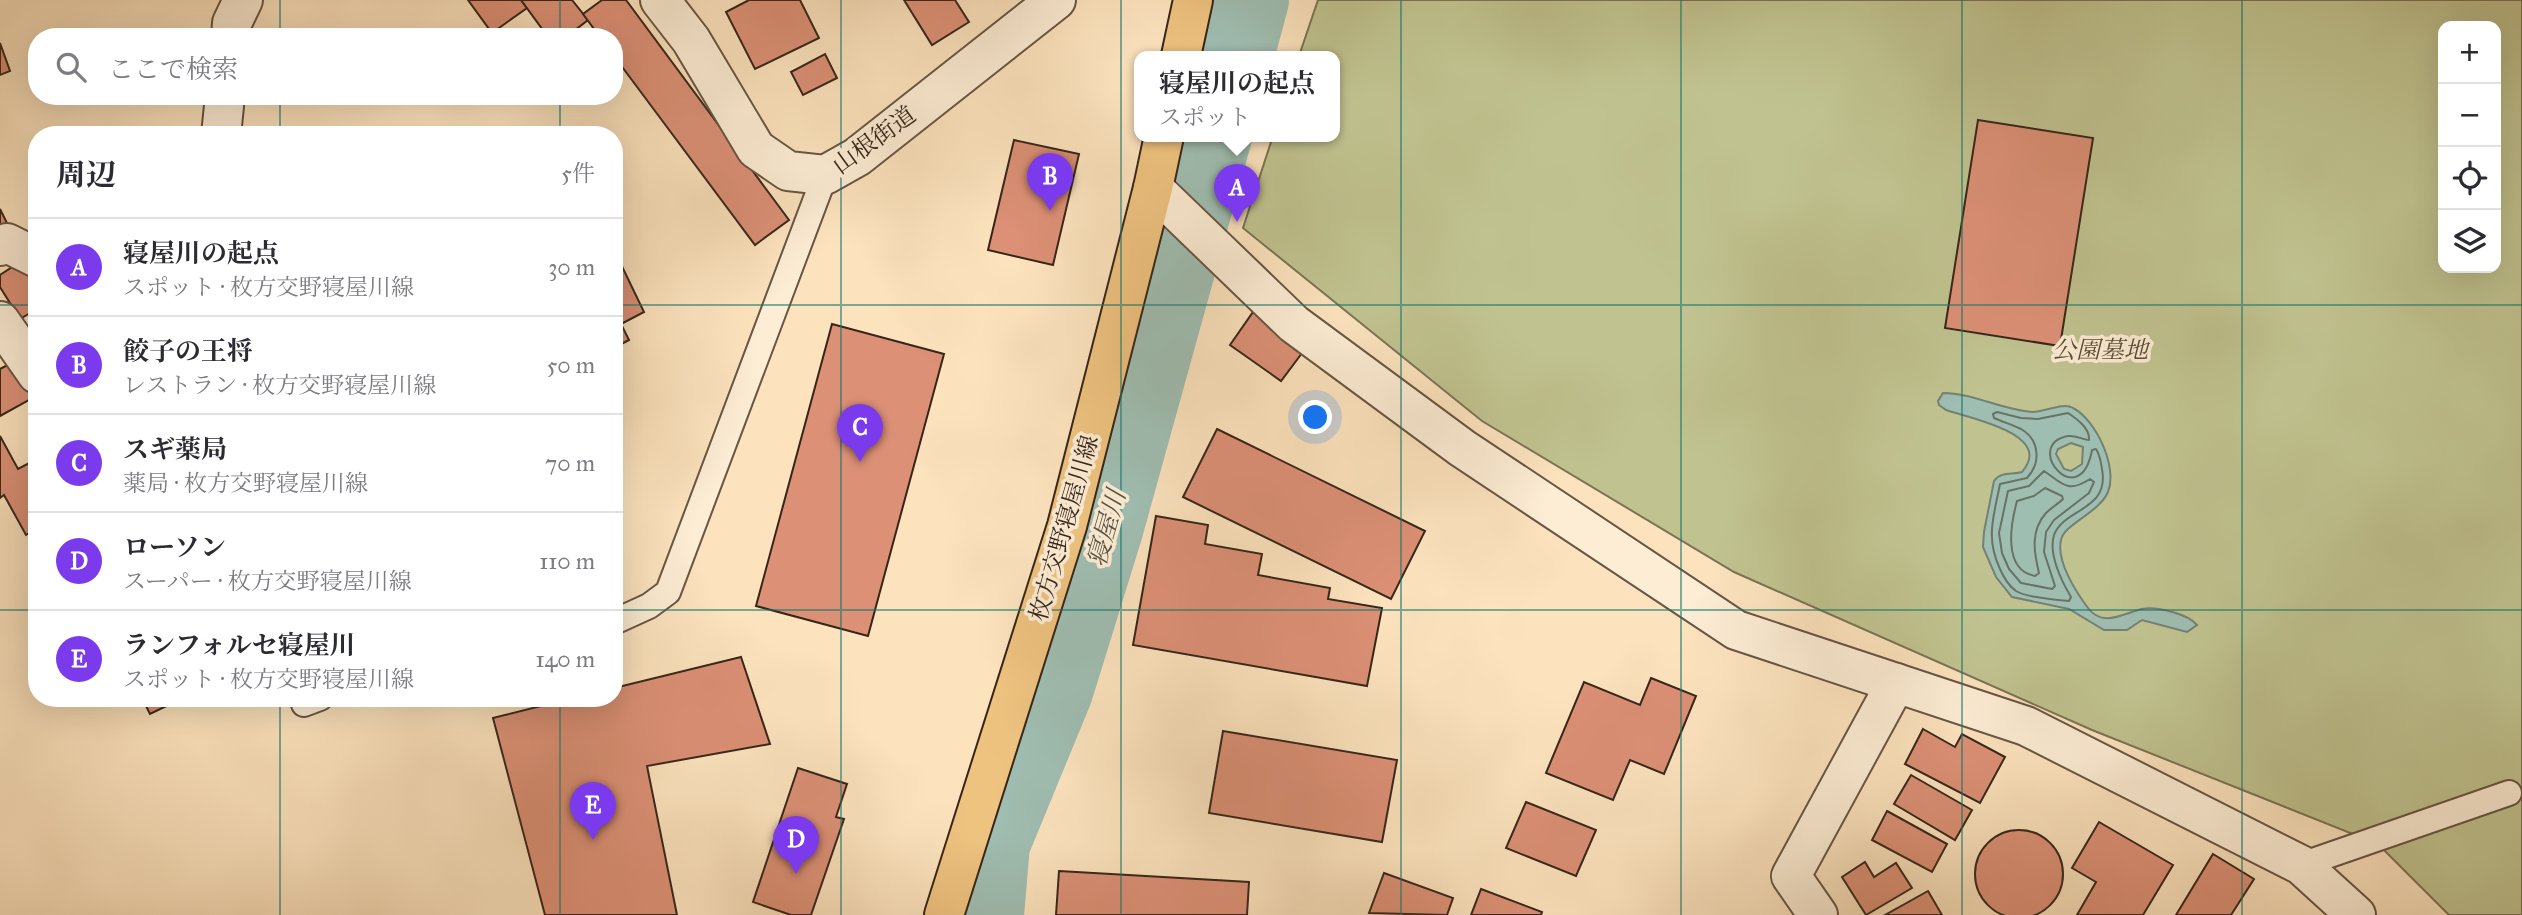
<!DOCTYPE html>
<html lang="ja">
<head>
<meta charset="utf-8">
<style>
  body { margin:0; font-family:"IM FELL Great Primer","Noto Serif JP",serif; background:#f2f2f3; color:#2b2b33 }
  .controls { position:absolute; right:21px; top:21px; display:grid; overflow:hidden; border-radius:14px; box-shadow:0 7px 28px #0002 }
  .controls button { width:63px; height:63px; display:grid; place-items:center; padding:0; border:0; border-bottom:2px solid #e1e1e2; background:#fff; color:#2b2b33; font:35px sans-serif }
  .you { position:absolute; left:1316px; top:418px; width:24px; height:24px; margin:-18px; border:5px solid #fff; border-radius:50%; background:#1a73e8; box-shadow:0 0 0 10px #1a73e833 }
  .badge { display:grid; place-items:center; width:46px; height:46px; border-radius:50%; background:#7c3aed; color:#fff; font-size:23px; font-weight:700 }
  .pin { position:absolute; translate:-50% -58px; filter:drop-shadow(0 2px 4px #0008) }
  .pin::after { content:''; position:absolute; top:37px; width:24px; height:21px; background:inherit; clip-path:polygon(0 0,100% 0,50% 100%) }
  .popup { position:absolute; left:1134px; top:51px; width:206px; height:91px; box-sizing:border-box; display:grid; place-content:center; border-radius:14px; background:#fff; filter:drop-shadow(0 2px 5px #0005); font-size:23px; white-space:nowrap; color:#7c7c81 }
  .popup b { font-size:26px; color:#2b2b33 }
  .popup::after { content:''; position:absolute; left:50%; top:100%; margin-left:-14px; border:14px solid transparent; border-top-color:#fff }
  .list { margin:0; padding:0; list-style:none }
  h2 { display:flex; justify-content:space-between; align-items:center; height:91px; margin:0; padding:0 28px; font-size:30px }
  h2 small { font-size:23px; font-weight:400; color:#7c7c81 }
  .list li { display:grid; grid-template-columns:46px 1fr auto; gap:21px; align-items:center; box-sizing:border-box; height:98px; padding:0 28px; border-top:2px solid #e1e1e2 }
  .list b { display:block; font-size:26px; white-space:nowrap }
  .list p { margin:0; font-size:23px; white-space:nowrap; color:#7c7c81 }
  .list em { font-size:23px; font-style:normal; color:#7c7c81 }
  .icon { flex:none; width:38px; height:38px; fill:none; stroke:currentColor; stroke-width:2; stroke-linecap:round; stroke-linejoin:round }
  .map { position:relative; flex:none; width:2522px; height:915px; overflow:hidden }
  .search { position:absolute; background:#fff; box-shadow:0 7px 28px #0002; left:28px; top:28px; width:595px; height:77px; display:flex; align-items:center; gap:18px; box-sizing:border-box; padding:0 24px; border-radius:28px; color:#7c7c81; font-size:26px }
  .panel { position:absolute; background:#fff; box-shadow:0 7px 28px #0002; left:28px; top:126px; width:595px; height:581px; border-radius:28px }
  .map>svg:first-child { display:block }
</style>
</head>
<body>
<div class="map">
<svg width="2522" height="915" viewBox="0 0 2522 915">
  <rect width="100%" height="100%" fill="#fce3be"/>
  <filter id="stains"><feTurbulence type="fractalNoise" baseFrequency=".00286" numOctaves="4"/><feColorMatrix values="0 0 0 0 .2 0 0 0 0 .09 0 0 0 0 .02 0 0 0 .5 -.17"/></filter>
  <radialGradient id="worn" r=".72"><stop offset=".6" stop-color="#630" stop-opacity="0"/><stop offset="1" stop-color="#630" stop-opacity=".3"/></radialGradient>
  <path fill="#c0c390" stroke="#7b7454" stroke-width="2" fill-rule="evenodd" d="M1318,0H2522V915H2449L2378,844L2092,730L1734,572L1482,421L1243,228L1273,136H1335V56H1299ZM2443,26H2496V268H2443Z"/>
  <path fill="#9fbeb2" stroke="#758175" stroke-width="2" fill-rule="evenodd" d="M1943,393C1973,393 2002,410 2032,412C2045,412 2063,402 2073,408C2096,420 2118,467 2108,492C2099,513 2064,524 2061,540C2056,561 2076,592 2088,608C2103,628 2124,613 2142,609C2157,606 2188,614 2197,625L2187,632L2142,620L2127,630H2104L2069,609L2012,597L1996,577L1983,547L1984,532L1994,481C2001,471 2012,475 2022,472C2055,434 1969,418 1946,410L1939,405L1938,401ZM2071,443L2083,447L2082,464L2071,471L2064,469L2056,454L2058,449Z"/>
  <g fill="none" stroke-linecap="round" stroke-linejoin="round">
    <g stroke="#6a7266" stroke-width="2">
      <path d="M1997,412L2021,418L2038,419L2068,413C2077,419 2090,428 2089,440C2083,440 2076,435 2068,436C2021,445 2080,515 2092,450L2096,449C2100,455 2101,462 2102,469C2110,511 2064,508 2054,535C2048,554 2062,582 2071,597L2069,601C2057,600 2025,597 2016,591C2009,586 2003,576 2000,569C1985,537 1994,516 2000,484L2027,478C2041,463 2040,440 2021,429C2013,425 2003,422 1994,418L1993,414Z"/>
      <path d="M2044,471C2062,483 2067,494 2090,479L2094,482L2089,493L2054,520L2046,532L2044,552L2055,586L2052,589L2021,583L2009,569L2002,553L1999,533L2008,491L2029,486Z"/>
      <path d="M2045,488L2062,496L2063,499C2058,504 2051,508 2046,513C2030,531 2034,552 2039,573L2035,576C2002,570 2011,523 2017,501L2034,496Z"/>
    </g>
    <g stroke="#9fbeb2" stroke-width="74">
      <polyline points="1237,56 1252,0"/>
      <polyline points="987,915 993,844 1056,691 1107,526 1215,136"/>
    </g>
  </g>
  <g fill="#dc9076" stroke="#362619" stroke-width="2">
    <polygon points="468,0 521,0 527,8 492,33"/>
    <polygon points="521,0 572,0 588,20 566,37 548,37"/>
    <polygon points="602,0 626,0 789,220 755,245 614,56 614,37 600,37 583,14"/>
    <polygon points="749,0 800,0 819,38 755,69 726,12"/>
    <polygon points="904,0 955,0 969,22 932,45"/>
    <polygon points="0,43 10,71 0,75"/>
    <polygon points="825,54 837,78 803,95 791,72"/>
    <polygon points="1978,120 2093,138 2060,346 1945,328"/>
    <polygon points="1014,140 1079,154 1053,265 988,250"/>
    <polygon points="0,209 10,229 0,234"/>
    <polygon points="617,256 644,312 621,324 629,340 614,348 614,257"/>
    <polygon points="23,260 37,282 37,309 20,319 0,287 0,275"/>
    <polygon points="1253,312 1305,349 1281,381 1230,345"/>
    <polygon points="37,323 37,345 28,328"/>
    <polygon points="832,324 944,354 868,636 756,606"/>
    <polygon points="17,360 36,396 0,416 0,369"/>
    <polygon points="1217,429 1425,531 1391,599 1183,497"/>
    <polygon points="0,436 18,469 37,459 37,529 26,535 4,495 0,498"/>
    <polygon points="1156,516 1208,525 1205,544 1262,554 1258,575 1330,588 1328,599 1382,608 1367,686 1133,645"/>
    <polygon points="741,657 770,744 647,766 677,915 545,915 493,718 573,698 614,698 614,688"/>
    <polygon points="1651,678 1696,696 1664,774 1630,760 1613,800 1546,773 1584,682 1640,705"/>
    <polygon points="142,698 183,698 150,714"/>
    <polygon points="1923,729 1955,747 1962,734 2005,757 1980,803 1905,764"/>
    <polygon points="1223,731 1397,760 1382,842 1209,813"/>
    <polygon points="798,768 847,784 836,817 844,819 811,915 791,915 753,902"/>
    <polygon points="1911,775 1972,810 1955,840 1894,804"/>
    <polygon points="1526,802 1596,830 1576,876 1506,848"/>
    <polygon points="1887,811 1947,844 1932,872 1872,840"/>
    <polygon points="2099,822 2173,865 2143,915 2077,915 2096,882 2072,868"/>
    <circle cx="2019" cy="874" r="44"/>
    <polygon points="2213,854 2254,879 2231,915 2176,915"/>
    <polygon points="1865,862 1874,877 1896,863 1912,888 1866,915 1842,877"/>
    <polygon points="1059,871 1249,882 1247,915 1056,915"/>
    <polygon points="1384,873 1453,898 1447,915 1369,913"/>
    <polygon points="1481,889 1542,912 1541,915 1471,915"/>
    <polygon points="1928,891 1942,915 1885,915"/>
  </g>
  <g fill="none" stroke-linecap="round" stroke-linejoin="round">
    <g stroke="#685542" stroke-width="28">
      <g id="service">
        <polyline points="614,622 649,606 668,592 825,175"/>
        <polyline points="304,704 320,698"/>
        <polyline points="2301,865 2509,793"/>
      </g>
    </g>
    <g stroke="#685542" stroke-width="42">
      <g id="minor">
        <polyline points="660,0 691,40 756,149 788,171 825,175 857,157 1056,0"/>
        <polyline points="231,37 232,23 243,0"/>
        <polyline points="221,135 225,96"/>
        <polyline points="1153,188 1294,324 1462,448 1736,630 2026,726 2301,865 2356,915"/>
        <polyline points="0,246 7,243 37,258"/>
        <polyline points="0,321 37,374"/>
        <polyline points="1818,915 1791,876 1896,683"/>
      </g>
    </g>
    <g stroke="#362619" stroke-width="42">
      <g id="primary">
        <polyline points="1181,56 1193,0"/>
        <polyline points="944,915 1067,526 1153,188 1164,136"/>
      </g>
    </g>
    <use href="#service" stroke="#fdedd5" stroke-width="24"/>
    <use href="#minor" stroke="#fdedd5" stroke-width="38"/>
    <use href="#primary" stroke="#eec27f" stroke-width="38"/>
  </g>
  <path fill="none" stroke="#0f766e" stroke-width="2" stroke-opacity="0.55" d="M280,0V37M560,0V37M841,0V915M1121,0V915M1401,0V915M1681,0V915M1962,0V915M2242,0V915M280,96V135M560,96V135M0,305H37M614,305H2522M0,610H37M614,610H2522M280,698V915M560,698V915"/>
  <g text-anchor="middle" stroke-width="7" stroke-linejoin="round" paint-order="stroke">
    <g font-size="24" fill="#362619" stroke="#fdedd5">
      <text transform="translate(874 140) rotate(-36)" y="8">山根街道</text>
      <text transform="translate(1064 528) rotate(-74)" y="8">枚方交野寝屋川線</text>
    </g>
    <g font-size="24" font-style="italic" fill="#584d37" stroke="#fdedd5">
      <text x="2100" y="358">公園墓地</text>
    </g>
    <g font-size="26" font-style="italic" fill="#565447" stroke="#fdedd5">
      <text transform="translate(1106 528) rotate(-74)" y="9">寝屋川</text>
    </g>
  </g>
  <rect width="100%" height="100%" filter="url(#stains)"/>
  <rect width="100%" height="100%" fill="url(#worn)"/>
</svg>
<div class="controls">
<button>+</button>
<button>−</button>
<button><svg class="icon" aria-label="locate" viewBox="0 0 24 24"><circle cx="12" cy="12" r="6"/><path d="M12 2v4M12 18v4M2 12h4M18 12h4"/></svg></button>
<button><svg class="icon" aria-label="layers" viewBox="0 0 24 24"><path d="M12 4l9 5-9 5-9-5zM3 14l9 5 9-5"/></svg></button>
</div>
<div class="you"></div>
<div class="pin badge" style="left:1237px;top:222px">A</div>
<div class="popup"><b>寝屋川の起点</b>スポット</div>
<div class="pin badge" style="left:1050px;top:211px">B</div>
<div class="pin badge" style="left:860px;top:462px">C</div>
<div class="pin badge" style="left:796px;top:874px">D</div>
<div class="pin badge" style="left:593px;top:840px">E</div>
<div class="search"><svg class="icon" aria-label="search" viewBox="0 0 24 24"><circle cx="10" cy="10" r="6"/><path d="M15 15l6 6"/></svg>ここで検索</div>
<section class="panel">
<h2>周辺<small>5件</small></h2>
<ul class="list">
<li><span class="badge">A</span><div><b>寝屋川の起点</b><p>スポット · 枚方交野寝屋川線</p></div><em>30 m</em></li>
<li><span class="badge">B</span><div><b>餃子の王将</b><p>レストラン · 枚方交野寝屋川線</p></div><em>50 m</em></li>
<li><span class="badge">C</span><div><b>スギ薬局</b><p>薬局 · 枚方交野寝屋川線</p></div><em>70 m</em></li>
<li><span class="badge">D</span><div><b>ローソン</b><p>スーパー · 枚方交野寝屋川線</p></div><em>110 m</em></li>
<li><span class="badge">E</span><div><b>ランフォルセ寝屋川</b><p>スポット · 枚方交野寝屋川線</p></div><em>140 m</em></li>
</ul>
</section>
</div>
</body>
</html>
